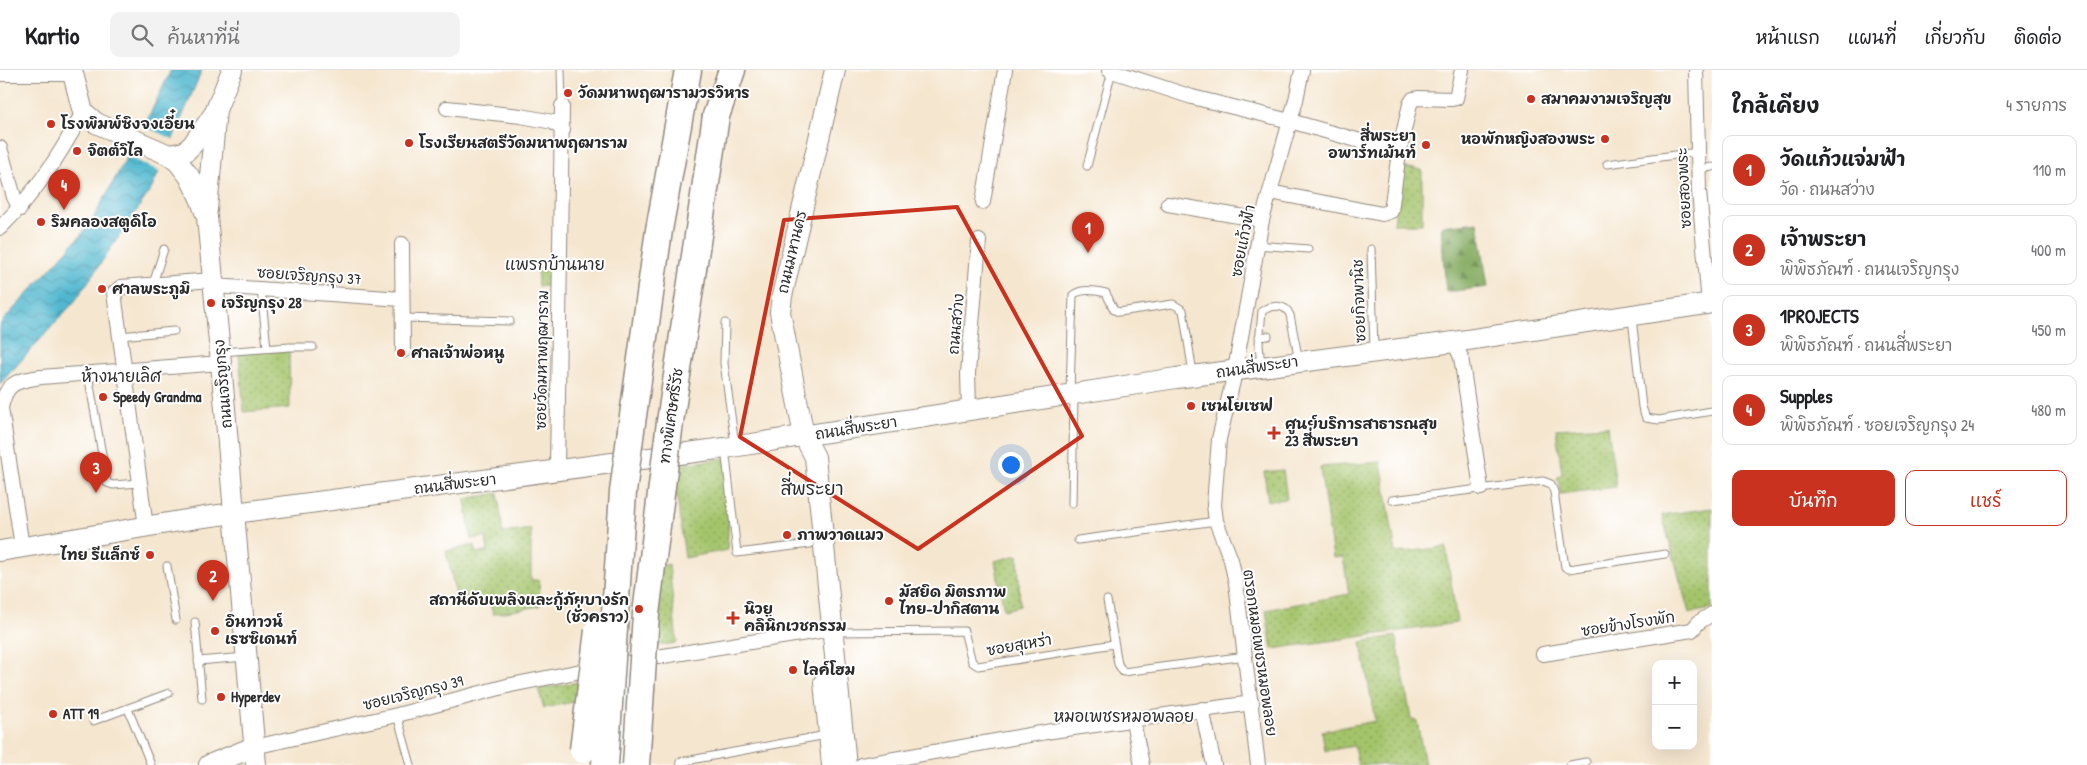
<!DOCTYPE html>
<html lang="th">
<head>
<meta charset="utf-8">
<style>
  body { margin:0; font-family:"Patrick Hand","Playpen Sans Thai",sans-serif; background:#f2f2f2; color:#202124 }
  .controls { position:absolute; right:15px; bottom:15px; display:grid; overflow:hidden; border-radius:10px; box-shadow:0 5px 20px #0002 }
  .controls button { width:45px; height:45px; display:grid; place-items:center; padding:0; border:0; border-bottom:1px solid #e0e0e0; background:#fff; color:#202124; font:25px sans-serif }
  .you { position:absolute; left:1010px; top:394px; width:18px; height:18px; margin:-12px; border:4px solid #fff; border-radius:50%; background:#1a73e8; box-shadow:0 0 0 8px #1a73e833 }
  .badge { display:grid; place-items:center; width:32px; height:32px; border-radius:50%; background:#c8321e; color:#fff; font-size:16px; font-weight:700 }
  .pin { position:absolute; translate:-50% -41px; filter:drop-shadow(0 1px 2px #0008) }
  .pin::after { content:''; position:absolute; top:26px; width:18px; height:15px; background:inherit; clip-path:polygon(0 0,100% 0,50% 100%) }
  .list { margin:0; padding:0; list-style:none }
  h2 { display:flex; justify-content:space-between; align-items:center; height:65px; margin:0; padding:0 20px; font-size:21px }
  h2 small { font-size:16px; font-weight:400; color:#757577 }
  .list li { display:grid; grid-template-columns:32px 1fr auto; gap:15px; align-items:center; box-sizing:border-box; height:70px; margin:0 10px 10px; padding:0 10px; border:1px solid #e0e0e0; border-radius:10px }
  .list b { display:block; font-size:19px; white-space:nowrap }
  .list p { margin:0; font-size:16px; white-space:nowrap; color:#757577 }
  .list em { font-size:16px; font-style:normal; color:#757577 }
  .actions { display:flex; gap:10px; padding:15px 20px }
  .actions a { flex:1; padding:11px 0; border:1px solid #c8321e; border-radius:10px; text-align:center; font-size:18px; color:#c8321e }
  .actions .main { background:#c8321e; color:#fff }
  .icon { flex:none; width:28px; height:28px; fill:none; stroke:currentColor; stroke-width:2; stroke-linecap:round; stroke-linejoin:round }
  .map { position:relative; flex:none; width:1712px; height:695px; overflow:hidden }
  header { display:flex; align-items:center; gap:30px; box-sizing:border-box; height:70px; padding:0 25px; background:#fff; border-bottom:1px solid #e0e0e0 }
  header strong { font-size:24px }
  nav { display:flex; gap:28px; margin-inline-start:auto; font-size:18px }
  .search { width:350px; height:45px; background:#f2f2f2; display:flex; align-items:center; gap:12px; box-sizing:border-box; padding:0 18px; border-radius:10px; color:#757577; font-size:19px }
  main { display:flex }
  aside { flex:1; background:#fff }
  .map>svg:first-child { display:block }
</style>
</head>
<body>
<header>
<strong>Kartio</strong>
<div class="search"><svg class="icon" aria-label="search" viewBox="0 0 24 24"><circle cx="10" cy="10" r="6"/><path d="M15 15l6 6"/></svg>ค้นหาที่นี่</div>
<nav><a>หน้าแรก</a><a>แผนที่</a><a>เกี่ยวกับ</a><a>ติดต่อ</a></nav>
</header>
<main>
<div class="map">
<svg width="1712" height="695" viewBox="0 0 1712 695">
  <defs>
    <pattern id="grass-dots" width="8" height="8" patternUnits="userSpaceOnUse" patternTransform="scale(1.25)"><rect width="8" height="8" fill="#a4c46b"/><path d="M2 2h.1M6 6h.1" fill="none" stroke="#869f58" stroke-width="1.8" stroke-linecap="round"/></pattern>
    <pattern id="forest-firs" width="22" height="20" patternUnits="userSpaceOnUse" patternTransform="scale(1.25)"><rect width="22" height="20" fill="#83aa5f"/><path d="M5 1l3.5 6h-7zM16 11l3.5 6h-7z" fill="#6b8b4f"/></pattern>
    <pattern id="water-waves" width="16" height="10" patternUnits="userSpaceOnUse" patternTransform="scale(1.25)"><rect width="16" height="10" fill="#50b7cf"/><path d="M0 5q4-4 8 0t8 0" fill="none" stroke="#4395a8"/></pattern>
  </defs>
  <rect width="100%" height="100%" fill="#fff"/>
  <filter id="ink" filterUnits="userSpaceOnUse"><feTurbulence type="fractalNoise" baseFrequency=".02" numOctaves="2"/><feDisplacementMap in="SourceGraphic" scale="10" xChannelSelector="R" yChannelSelector="G"/><feConvolveMatrix kernelMatrix="1 2 1 2 8 2 1 2 1" color-interpolation-filters="sRGB"/></filter>
  <filter id="wash" filterUnits="userSpaceOnUse"><feTurbulence type="fractalNoise" baseFrequency=".0096" numOctaves="4" result="noise"/><feDisplacementMap in="SourceGraphic" scale="20" xChannelSelector="R" yChannelSelector="G"/><feGaussianBlur stdDeviation="1.12" result="paint"/><feColorMatrix in="noise" values="0 0 0 0 0 0 0 0 0 0 0 0 0 0 0 0 0 1.4 0 .05"/><feComposite in="paint" operator="in"/></filter>
  <g filter="url(#wash)">
    <rect width="100%" height="100%" fill="#f5e6cf"/>
    <g fill="url(#grass-dots)" stroke="#68784b">
      <polygon points="1400,97 1422,100 1422,154 1394,154"/>
      <polygon points="537,195 556,197 555,217 538,216"/>
      <polygon points="289,280 290,338 244,342 239,283"/>
      <polygon points="1608,356 1616,417 1560,424 1560,414 1557,408 1562,404 1556,359"/>
      <polygon points="726,388 729,444 727,480 685,488 673,396"/>
      <polygon points="1381,392 1396,483 1446,477 1457,553 1272,579 1266,540 1349,524 1343,487 1333,488 1320,397"/>
      <polygon points="1283,400 1287,429 1268,431 1264,402"/>
      <polygon points="498,423 503,463 531,459 531,510 539,510 540,536 493,544 489,531 458,535 446,481 475,475 476,483 488,482 486,467 471,469 465,429"/>
      <polygon points="1712,438 1712,539 1689,543 1662,445"/>
      <polygon points="1018,485 1020,536 1004,540 995,491"/>
      <polygon points="669,494 677,573 652,576 655,497"/>
      <polygon points="1396,566 1411,648 1417,651 1425,695 1358,695 1354,676 1325,681 1322,661 1375,651 1361,572"/>
      <polygon points="579,612 578,631 544,638 538,619"/>
    </g>
    <polygon fill="url(#forest-firs)" stroke="#576a45" points="1478,152 1488,217 1446,222 1441,156"/>
    <polygon fill="url(#water-waves)" stroke="#3e717d" points="171,0 202,0 152,118 75,231 0,314 0,254 89,156 148,48"/>
    <polygon fill="#f5e6cf" points="141,55 175,70 161,102 125,85"/>
  </g>
  <g filter="url(#ink)">
    <g fill="none" stroke-linecap="round" stroke-linejoin="round">
      <g stroke="#90887d" stroke-width="9">
        <g id="lane">
          <polyline points="561,0 562,36"/>
          <polyline points="1607,94 1698,82"/>
          <polyline points="1087,96 1112,1"/>
          <polyline points="1698,99 1712,97"/>
          <polyline points="1257,175 1308,179"/>
          <polyline points="1371,179 1374,280"/>
          <polyline points="153,214 164,179"/>
          <polyline points="261,219 267,278"/>
          <polyline points="403,248 510,251"/>
          <polyline points="1632,248 1642,337 1646,348 1659,350 1712,341"/>
          <polyline points="725,253 724,293 735,375"/>
          <polyline points="120,266 174,261"/>
          <polyline points="1259,267 1268,266"/>
          <polyline points="221,282 290,277 313,277"/>
          <path d="M1261,296L1259,274L1262,241C1272,235 1285,233 1290,245L1299,291"/>
          <polyline points="88,304 107,413 113,415 139,413"/>
          <path d="M1070,322L1073,225C1082,218 1096,221 1106,223L1114,240L1119,242L1173,234L1183,240L1193,303"/>
          <polyline points="725,378 737,483 810,474"/>
          <polyline points="1392,430 1543,411 1551,414 1554,422 1565,497 1569,499 1665,484"/>
          <polyline points="1072,434 1074,327"/>
          <polyline points="1078,470 1216,451"/>
          <polyline points="167,496 176,550"/>
          <polyline points="1107,530 1118,594 1123,602 1246,586"/>
          <polyline points="195,552 202,629"/>
          <polyline points="836,562 964,561 972,592 978,596 1114,574"/>
          <polyline points="198,591 246,587"/>
          <polyline points="128,639 151,695"/>
          <polyline points="397,645 411,695"/>
          <polyline points="93,651 169,623"/>
          <polyline points="680,692 821,666 827,663"/>
          <polyline points="1570,695 1586,692"/>
        </g>
      </g>
      <g stroke="#90887d" stroke-width="16">
        <g id="street">
          <polyline points="1109,0 1192,27 1290,51 1399,82"/>
          <polyline points="1696,0 1699,121 1709,234"/>
          <polyline points="0,4 72,4"/>
          <polyline points="447,38 521,46 553,52 563,60"/>
          <polyline points="0,78 14,127 20,139"/>
          <polyline points="1270,122 1382,144 1391,141 1399,82 1410,34 1413,29 1418,28 1452,29 1456,28 1462,0"/>
          <polyline points="983,132 1005,0"/>
          <polyline points="1168,134 1262,150"/>
          <path d="M0,158C36,122 59,87 83,42"/>
          <polyline points="402,174 403,281"/>
          <polyline points="214,216 402,229"/>
          <polyline points="1454,272 1461,287 1481,418"/>
          <polyline points="969,340 968,303 979,171"/>
          <polyline points="557,400 562,36"/>
          <polyline points="146,457 114,223 121,217 213,210"/>
          <path d="M22,477L1,338C6,312 16,311 41,307L221,293"/>
          <polyline points="1543,584 1692,560 1699,552 1712,544"/>
          <polyline points="657,587 819,561"/>
          <polyline points="1202,639 1214,695"/>
          <polyline points="1133,651 1142,695"/>
          <polyline points="254,677 397,645 511,615 581,601"/>
          <polyline points="620,695 625,592"/>
          <polyline points="861,695 1052,661 1252,633"/>
          <polyline points="1258,695 1236,513 1231,490 1216,451 1214,435 1219,369 1233,311 1262,150 1296,30 1302,0"/>
        </g>
      </g>
      <g stroke="#90887d" stroke-width="22">
        <g id="secondary">
          <polyline points="72,0 83,42 96,53 169,85 178,92 189,106 200,128 207,147 221,293 256,695"/>
          <polyline points="835,0 782,226 780,242 804,366 815,387 846,695"/>
          <polyline points="169,85 185,82 193,74 214,44"/>
          <polyline points="207,140 216,40 232,0"/>
          <polyline points="0,481 204,447 725,378 1176,308 1454,272 1712,233"/>
          <polyline points="824,612 832,695"/>
          <polyline points="209,695 254,677"/>
        </g>
      </g>
      <g stroke="#90887d" stroke-width="29">
        <g id="highway">
          <polyline points="716,46 732,0"/>
          <polyline points="631,360 659,160 688,0"/>
        </g>
      </g>
      <use href="#lane" stroke="#fff" stroke-width="7"/>
      <use href="#street" stroke="#fff" stroke-width="14"/>
      <use href="#secondary" stroke="#fff" stroke-width="20"/>
      <use href="#highway" stroke="#fff" stroke-width="26"/>
      <g stroke="#90887d" stroke-width="29" stroke-linecap="butt">
        <g id="highway-bridge">
          <polyline points="583,680 598,561"/>
          <polyline points="605,695 623,422 631,360"/>
          <polyline points="636,695 646,544 670,352 716,46"/>
        </g>
      </g>
      <use href="#highway-bridge" stroke="#fff" stroke-width="26"/>
    </g>
  </g>
  <path fill="none" stroke="#c8321e" stroke-width="4" stroke-linejoin="round" d="M957,137L1082,366L918,479L740,367L784,150Z"/>
  <g fill="#c8321e" stroke="#fff" stroke-width="2">
    <circle cx="568" cy="23" r="5"/>
    <circle cx="1531" cy="29" r="5"/>
    <circle cx="51" cy="54" r="5"/>
    <circle cx="1605" cy="69" r="5"/>
    <circle cx="409" cy="73" r="5"/>
    <circle cx="1426" cy="75" r="5"/>
    <circle cx="77" cy="81" r="5"/>
    <circle cx="41" cy="152" r="5"/>
    <circle cx="102" cy="219" r="5"/>
    <circle cx="211" cy="233" r="5"/>
    <circle cx="401" cy="283" r="5"/>
    <circle cx="103" cy="327" r="5"/>
    <circle cx="1191" cy="336" r="5"/>
    <path d="M1271.5 355.5h5v5h5v5h-5v5h-5v-5h-5v-5h5z"/>
    <circle cx="787" cy="465" r="5"/>
    <circle cx="150" cy="485" r="5"/>
    <circle cx="889" cy="531" r="5"/>
    <circle cx="639" cy="539" r="5"/>
    <path d="M730.5 540.5h5v5h5v5h-5v5h-5v-5h-5v-5h5z"/>
    <circle cx="215" cy="561" r="5"/>
    <circle cx="793" cy="600" r="5"/>
    <circle cx="221" cy="627" r="5"/>
    <circle cx="53" cy="644" r="5"/>
  </g>
  <g text-anchor="middle" stroke-width="4" stroke-linejoin="round" paint-order="stroke">
    <g font-size="15" font-weight="bold" fill="#2b2b2b" stroke="#fff" text-anchor="start">
      <text x="578" y="28">วัดมหาพฤฒารามวรวิหาร</text>
      <text x="1541" y="34">สมาคมงามเจริญสุข</text>
      <text x="61" y="59">โรงพิมพ์ซิงจงเอี๋ยน</text>
      <text x="1416" y="71" text-anchor="end">สี่พระยา<tspan x="1416" dy="17">อพาร์ทเม้นท์</tspan></text>
      <text x="1595" y="74" text-anchor="end">หอพักหญิงสองพระ</text>
      <text x="419" y="78">โรงเรียนสตรีวัดมหาพฤฒาราม</text>
      <text x="87" y="86">จิตต์วิไล</text>
      <text x="51" y="157">ริมคลองสตูดิโอ</text>
      <text x="112" y="224">ศาลพระภูมิ</text>
      <text x="221" y="238">เจริญกรุง 28</text>
      <text x="411" y="288">ศาลเจ้าพ่อหนู</text>
      <text x="113" y="332">Speedy Grandma</text>
      <text x="1201" y="341">เซนโยเซฟ</text>
      <text x="1285" y="359">ศูนย์บริการสาธารณสุข<tspan x="1285" dy="17">23 สี่พระยา</tspan></text>
      <text x="797" y="470">ภาพวาดแมว</text>
      <text x="140" y="490" text-anchor="end">ไทย รีแล็กซ์</text>
      <text x="899" y="527">มัสยิด มิตรภาพ<tspan x="899" dy="17">ไทย-ปากิสตาน</tspan></text>
      <text x="629" y="535" text-anchor="end">สถานีดับเพลิงและกู้ภัยบางรัก<tspan x="629" dy="17">(ชั่วคราว)</tspan></text>
      <text x="744" y="544">นิวยู<tspan x="744" dy="17">คลินิกเวชกรรม</tspan></text>
      <text x="225" y="557">อินทาวน์<tspan x="225" dy="17">เรซซิเดนท์</tspan></text>
      <text x="803" y="605">ไลค์โฮม</text>
      <text x="231" y="632">Hyperdev</text>
      <text x="63" y="649">ATT 19</text>
    </g>
    <g font-size="15" fill="#2b2b2b" stroke="#fff">
      <text transform="translate(1684 118) rotate(-93)" y="5">ซอยสองพระ</text>
      <text transform="translate(1243 171) rotate(-79)" y="5">ซอยแก้วฟ้า</text>
      <text transform="translate(792 182) rotate(-77)" y="5">ถนนมหานคร</text>
      <text transform="translate(309 206) rotate(4)" y="5">ซอยเจริญกรุง 37</text>
      <text transform="translate(1359 231) rotate(-92)" y="5">ซอยกิจพานิช</text>
      <text transform="translate(956 254) rotate(-85)" y="5">ถนนสว่าง</text>
      <text transform="translate(542 290) rotate(-89)" y="5">ซอยวัดมหาพฤฒาราม</text>
      <text transform="translate(1257 297) rotate(-8)" y="5">ถนนสี่พระยา</text>
      <text transform="translate(223 314) rotate(-95)" y="5">ถนนเจริญกรุง</text>
      <text transform="translate(671 346) rotate(-82)" y="5">ทางพิเศษศรีรัช</text>
      <text transform="translate(856 358) rotate(-9)" y="5">ถนนสี่พระยา</text>
      <text transform="translate(455 414) rotate(-7)" y="5">ถนนสี่พระยา</text>
      <text transform="translate(1628 554) rotate(-9)" y="5">ซอยข้างโรงพัก</text>
      <text transform="translate(1019 575) rotate(-10)" y="5">ซอยสุเหร่า</text>
      <text transform="translate(1260 583) rotate(82)" y="5">ตรอกหมอเพชรหมอพลอย</text>
      <text transform="translate(413 623) rotate(-14)" y="5">ซอยเจริญกรุง 39</text>
    </g>
    <g font-size="16" fill="#2b2b2b" stroke="#fff">
      <text x="555" y="200">แพรกบ้านนาย</text>
      <text x="121" y="312">ห้างนายเลิศ</text>
      <text x="1124" y="652">หมอเพชรหมอพลอย</text>
    </g>
    <g font-size="18" fill="#2b2b2b" stroke="#fff">
      <text x="812" y="425">สี่พระยา</text>
    </g>
  </g>
</svg>
<div class="controls">
<button>+</button>
<button>−</button>
</div>
<div class="you"></div>
<div class="pin badge" style="left:1088px;top:183px">1</div>
<div class="pin badge" style="left:213px;top:531px">2</div>
<div class="pin badge" style="left:96px;top:423px">3</div>
<div class="pin badge" style="left:64px;top:140px">4</div>
</div>
<aside>
<h2>ใกล้เคียง<small>4 รายการ</small></h2>
<ul class="list">
<li><span class="badge">1</span><div><b>วัดแก้วแจ่มฟ้า</b><p>วัด · ถนนสว่าง</p></div><em>110 m</em></li>
<li><span class="badge">2</span><div><b>เจ้าพระยา</b><p>พิพิธภัณฑ์ · ถนนเจริญกรุง</p></div><em>400 m</em></li>
<li><span class="badge">3</span><div><b>1PROJECTS</b><p>พิพิธภัณฑ์ · ถนนสี่พระยา</p></div><em>450 m</em></li>
<li><span class="badge">4</span><div><b>Supples</b><p>พิพิธภัณฑ์ · ซอยเจริญกรุง 24</p></div><em>480 m</em></li>
</ul>
<div class="actions"><a class="main">บันทึก</a><a>แชร์</a></div>
</aside>
</main>
</body>
</html>
